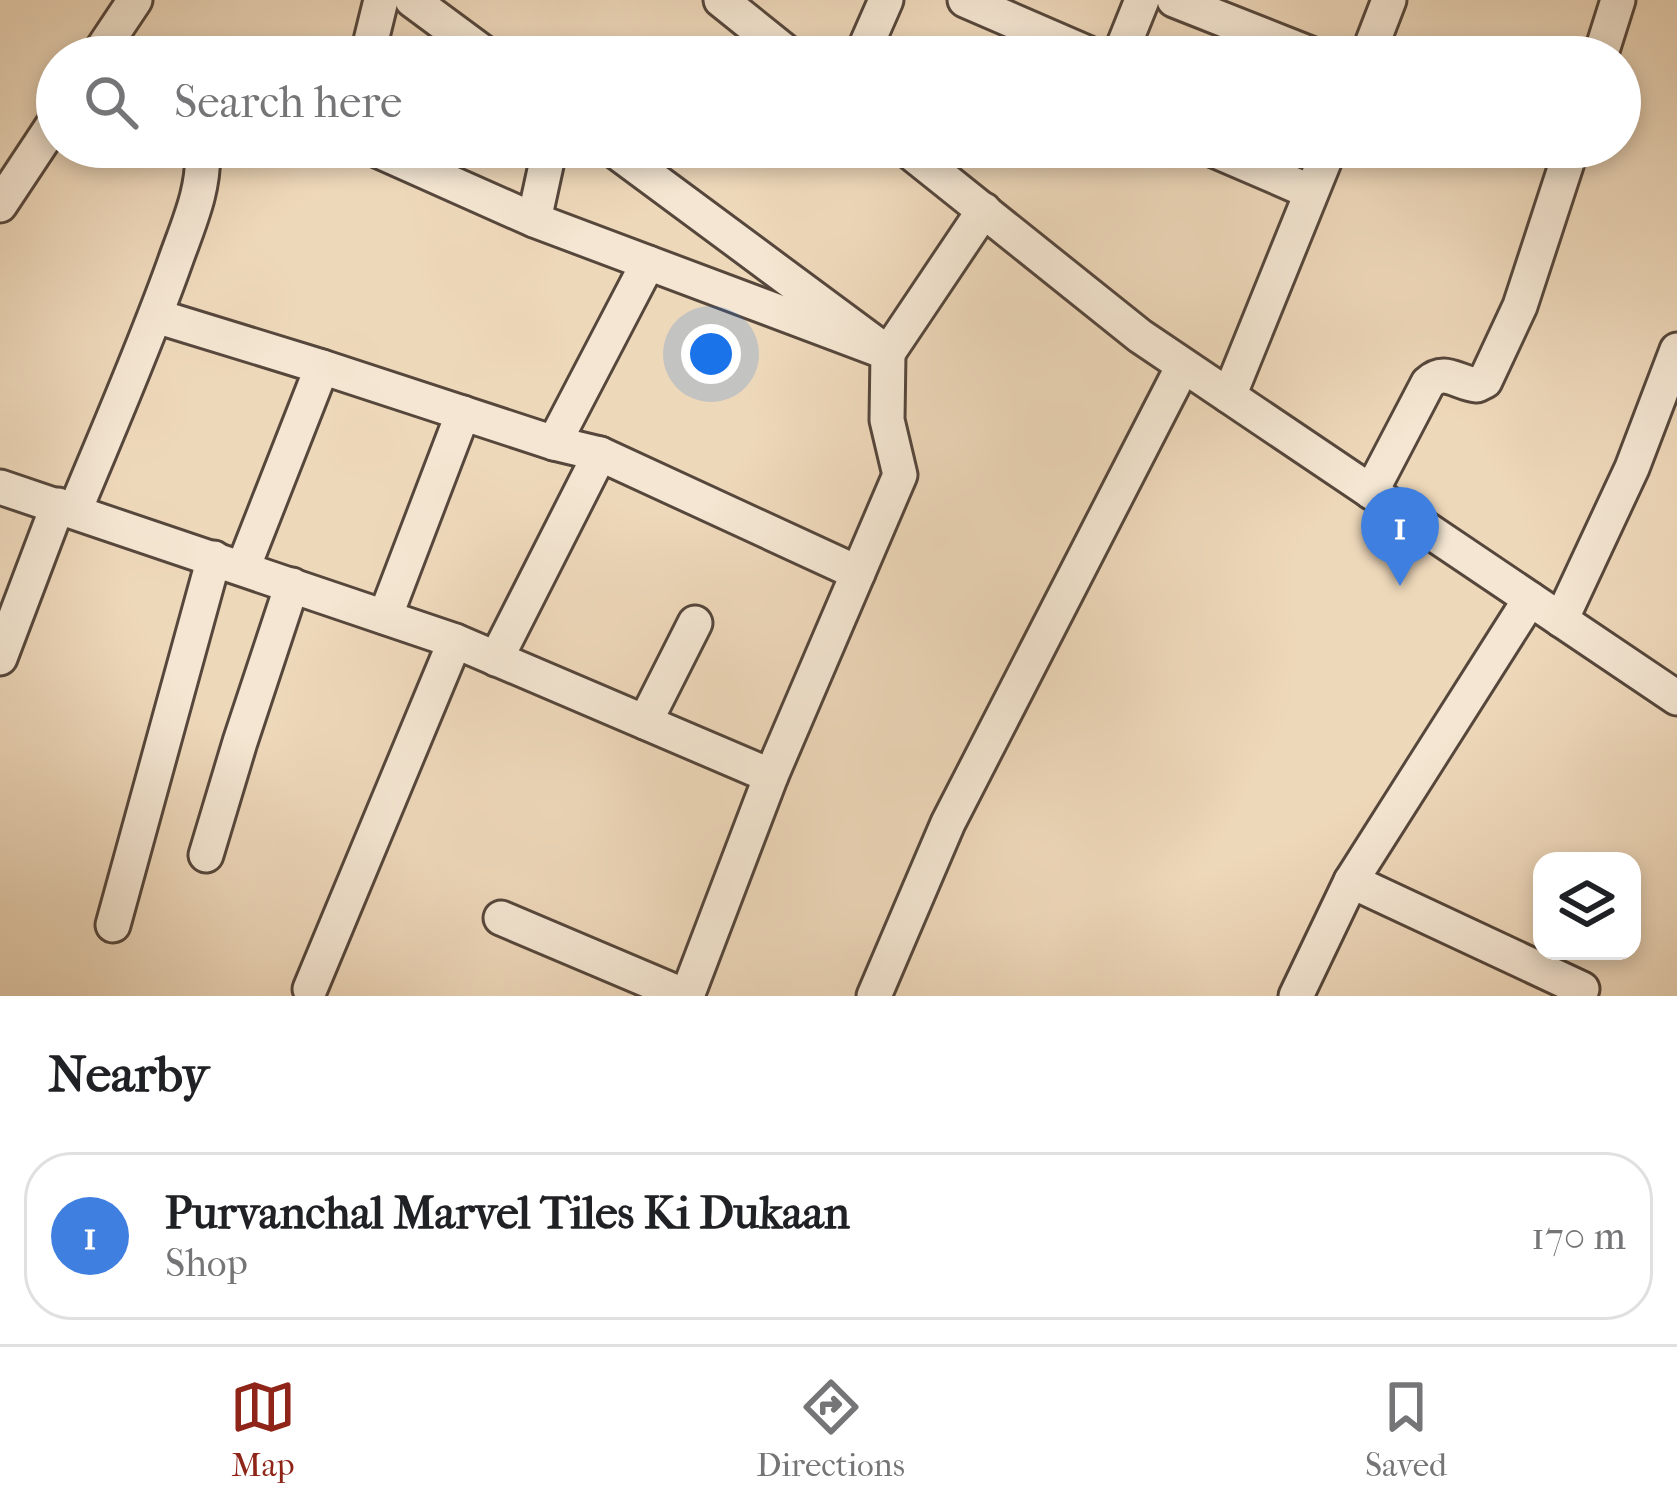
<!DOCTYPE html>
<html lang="en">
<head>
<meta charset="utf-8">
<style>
  body { margin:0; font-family:"IM FELL French Canon",serif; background:#f6f6f6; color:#202124 }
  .controls { position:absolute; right:36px; bottom:36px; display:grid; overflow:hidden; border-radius:24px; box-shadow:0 6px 18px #0003 }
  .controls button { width:108px; height:108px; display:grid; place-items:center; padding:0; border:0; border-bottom:3px solid #e0e0e0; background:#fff; color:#202124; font:60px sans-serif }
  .you { position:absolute; left:711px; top:354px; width:42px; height:42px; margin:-30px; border:9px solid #fff; border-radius:50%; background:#1a73e8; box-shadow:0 0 0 18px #1a73e833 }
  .badge { display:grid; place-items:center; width:78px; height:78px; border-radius:50%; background:#8f2418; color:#fff; font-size:39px; font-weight:700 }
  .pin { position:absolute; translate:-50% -99px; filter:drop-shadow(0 3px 6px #0008) }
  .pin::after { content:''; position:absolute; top:63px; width:42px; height:36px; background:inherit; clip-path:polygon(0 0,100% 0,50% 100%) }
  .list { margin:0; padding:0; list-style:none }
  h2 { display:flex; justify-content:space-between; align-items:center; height:156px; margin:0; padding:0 48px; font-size:51px }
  h2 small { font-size:39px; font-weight:400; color:#757577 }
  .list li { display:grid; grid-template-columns:78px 1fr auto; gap:36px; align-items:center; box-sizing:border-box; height:168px; margin:0 24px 24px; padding:0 24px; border:3px solid #e0e0e0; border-radius:48px }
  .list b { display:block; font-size:45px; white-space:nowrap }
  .list p { margin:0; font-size:39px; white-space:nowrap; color:#757577 }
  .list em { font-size:39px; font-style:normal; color:#757577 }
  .icon { flex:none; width:66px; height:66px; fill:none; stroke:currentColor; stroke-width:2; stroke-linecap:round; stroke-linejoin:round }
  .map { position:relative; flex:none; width:1677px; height:996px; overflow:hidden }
  .search { position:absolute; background:#fff; box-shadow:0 6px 18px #0003; left:36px; right:36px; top:36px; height:132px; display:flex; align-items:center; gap:30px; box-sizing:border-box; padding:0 42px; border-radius:66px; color:#757577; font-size:45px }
  .sheet { height:348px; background:#fff }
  nav { display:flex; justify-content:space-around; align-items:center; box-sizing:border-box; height:168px; border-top:3px solid #e0e0e0; background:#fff; font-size:33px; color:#757577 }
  nav a { display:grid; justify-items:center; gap:6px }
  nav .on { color:#8f2418 }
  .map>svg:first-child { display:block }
</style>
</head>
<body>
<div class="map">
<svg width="1677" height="996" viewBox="0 0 1677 996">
  <rect width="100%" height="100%" fill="#eed8ba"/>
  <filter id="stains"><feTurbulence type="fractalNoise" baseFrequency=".00167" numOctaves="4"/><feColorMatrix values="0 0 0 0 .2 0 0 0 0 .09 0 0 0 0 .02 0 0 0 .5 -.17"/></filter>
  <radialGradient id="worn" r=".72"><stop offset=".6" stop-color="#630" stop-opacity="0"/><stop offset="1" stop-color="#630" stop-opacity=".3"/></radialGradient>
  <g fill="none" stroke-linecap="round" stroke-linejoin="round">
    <g stroke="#56473c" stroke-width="39">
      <g id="minor">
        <polyline points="412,0 489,57"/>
        <polyline points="721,0 792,57"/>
        <polyline points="965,0 1096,57"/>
        <polyline points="1174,0 1318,57"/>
        <polyline points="97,57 135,0"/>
        <polyline points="367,57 381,0"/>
        <polyline points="861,57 886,0"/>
        <polyline points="1119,57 1142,0"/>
        <polyline points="1367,57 1389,0"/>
        <polyline points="1600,57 1618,0"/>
        <polyline points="370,147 534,220 888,353 984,210"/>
        <polyline points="610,147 888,353 887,420 900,475 771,776 687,996"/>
        <polyline points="904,147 1140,336 1677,698"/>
        <polyline points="1207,147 1311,192"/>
        <polyline points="0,205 57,119"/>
        <polyline points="534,220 550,147"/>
        <polyline points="156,316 322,367 243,568"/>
        <polyline points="322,367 554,443 600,454 858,573"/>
        <polyline points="1229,396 1330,147"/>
        <polyline points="554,443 648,263"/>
        <polyline points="0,487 455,641 771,776"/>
        <path d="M1371,492L1428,383C1445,367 1457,383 1477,385L1485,381L1520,306L1572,147"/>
        <path d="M75,510C109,428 145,346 175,262C188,225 206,187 202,147"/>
        <polyline points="385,617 463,413"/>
        <polyline points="1561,620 1632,468 1677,350"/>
        <polyline points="0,658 58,505"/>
        <polyline points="496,659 600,454"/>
        <polyline points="645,722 695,623"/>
        <polyline points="206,855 240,742 292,585"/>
        <polyline points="1351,881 1582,989"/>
        <polyline points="501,918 685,996"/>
        <polyline points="113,925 214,558"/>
        <polyline points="310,989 455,641"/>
        <polyline points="874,996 948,823 1183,366"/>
        <polyline points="1296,996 1351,881 1530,599"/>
      </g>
    </g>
    <use href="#minor" stroke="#f4e6d2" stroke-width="33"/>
  </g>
  <rect width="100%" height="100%" filter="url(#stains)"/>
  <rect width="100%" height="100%" fill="url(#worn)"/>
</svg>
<div class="controls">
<button><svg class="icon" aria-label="layers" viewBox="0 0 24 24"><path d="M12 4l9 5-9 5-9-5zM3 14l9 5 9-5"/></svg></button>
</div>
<div class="you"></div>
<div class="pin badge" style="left:1400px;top:586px;background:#3f7fe0">1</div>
<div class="search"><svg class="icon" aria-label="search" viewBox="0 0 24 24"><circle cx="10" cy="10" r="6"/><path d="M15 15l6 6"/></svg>Search here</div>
</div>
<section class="sheet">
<h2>Nearby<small></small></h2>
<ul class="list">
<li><span class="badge" style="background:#3f7fe0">1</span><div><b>Purvanchal Marvel Tiles Ki Dukaan</b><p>Shop</p></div><em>170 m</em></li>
</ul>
</section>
<nav>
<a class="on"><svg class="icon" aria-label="map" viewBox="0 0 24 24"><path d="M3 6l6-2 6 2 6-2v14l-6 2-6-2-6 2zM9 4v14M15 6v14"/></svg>Map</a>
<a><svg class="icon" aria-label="directions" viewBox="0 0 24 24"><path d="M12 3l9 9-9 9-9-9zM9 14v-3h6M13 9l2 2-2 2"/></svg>Directions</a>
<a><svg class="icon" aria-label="saved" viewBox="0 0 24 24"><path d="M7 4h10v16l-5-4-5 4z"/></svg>Saved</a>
</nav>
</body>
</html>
